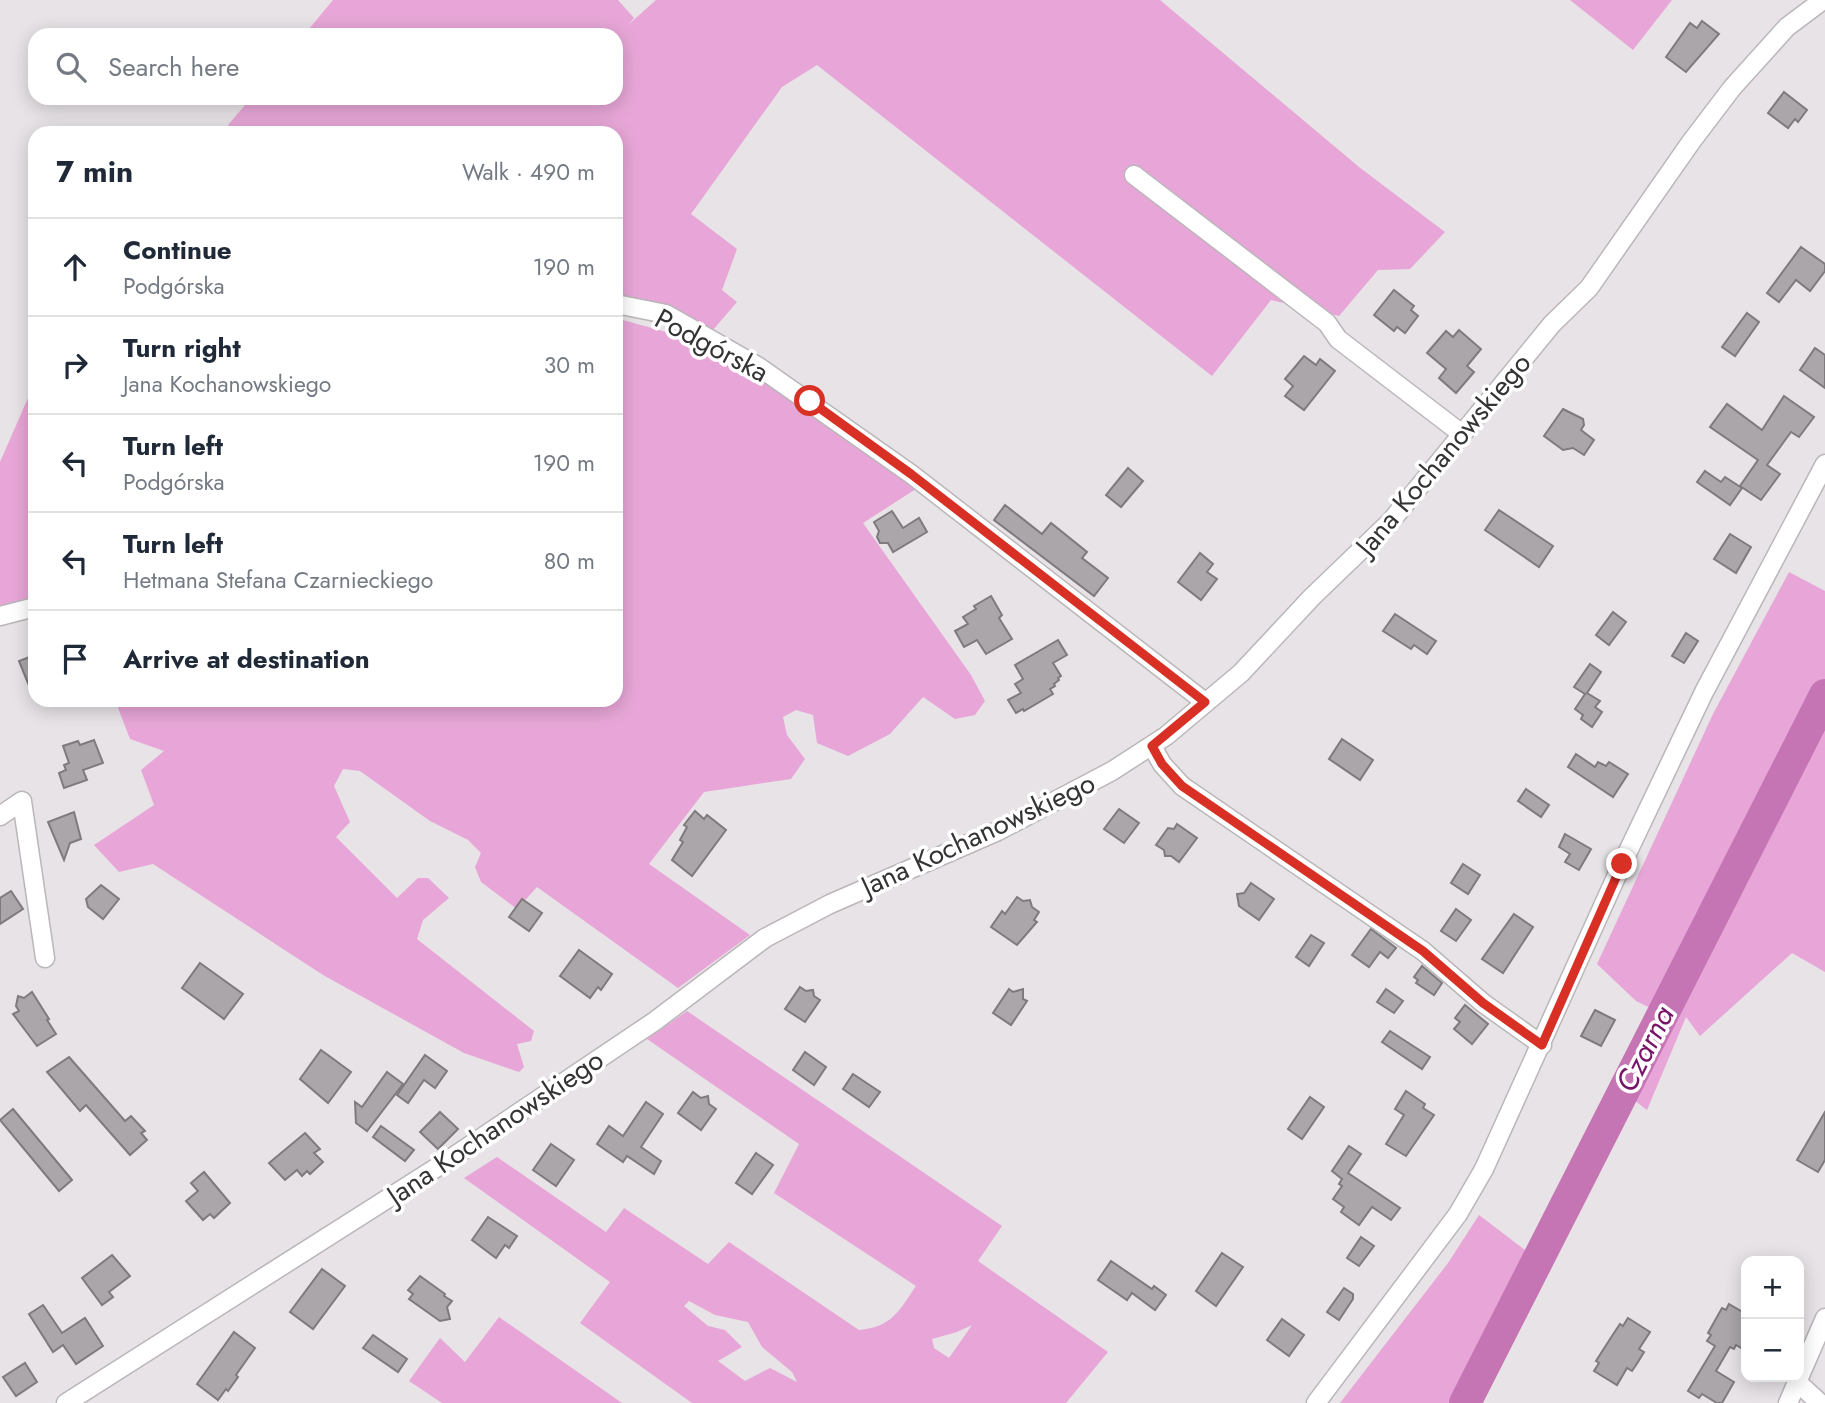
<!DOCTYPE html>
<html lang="en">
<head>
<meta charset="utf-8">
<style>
  body { margin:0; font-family:Jost,sans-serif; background:#f2f2f3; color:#1f2937 }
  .controls { position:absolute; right:21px; bottom:21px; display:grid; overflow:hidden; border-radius:14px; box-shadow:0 4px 18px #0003 }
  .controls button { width:63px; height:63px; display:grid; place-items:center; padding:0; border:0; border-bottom:2px solid #e0e1e3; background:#fff; color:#1f2937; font:35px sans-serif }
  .stop { position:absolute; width:21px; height:21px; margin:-16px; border:5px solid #d93025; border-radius:50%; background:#fff }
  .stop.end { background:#d93025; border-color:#fff; box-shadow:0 2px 7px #0008 }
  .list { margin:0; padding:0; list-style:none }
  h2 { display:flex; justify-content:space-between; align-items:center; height:91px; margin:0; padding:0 28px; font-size:30px }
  h2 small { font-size:23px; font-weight:400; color:#747a83 }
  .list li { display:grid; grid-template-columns:46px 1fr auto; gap:21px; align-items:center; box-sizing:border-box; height:98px; padding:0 28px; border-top:2px solid #e0e1e3 }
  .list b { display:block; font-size:26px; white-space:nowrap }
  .list p { margin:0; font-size:23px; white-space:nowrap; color:#747a83 }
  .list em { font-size:23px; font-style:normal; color:#747a83 }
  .icon { flex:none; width:38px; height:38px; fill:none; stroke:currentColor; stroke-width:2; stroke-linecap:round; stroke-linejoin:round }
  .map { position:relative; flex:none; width:1825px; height:1403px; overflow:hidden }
  .search { position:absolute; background:#fff; box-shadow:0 4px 18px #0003; left:28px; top:28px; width:595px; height:77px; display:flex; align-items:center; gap:18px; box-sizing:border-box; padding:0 24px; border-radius:21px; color:#747a83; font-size:26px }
  .panel { position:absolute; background:#fff; box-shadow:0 4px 18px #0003; left:28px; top:126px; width:595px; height:581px; border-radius:21px }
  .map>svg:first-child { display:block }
</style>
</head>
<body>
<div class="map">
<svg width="1825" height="1403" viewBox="0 0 1825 1403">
  <rect width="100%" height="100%" fill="#e7e3e6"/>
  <g fill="#e7a6d7" fill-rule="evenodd">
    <polygon points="333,0 618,0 634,18 628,25 656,0 1160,0 1359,167 1445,232 1410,269 1378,270 1339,316 1271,300 1212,376 817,65 782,87 691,214 737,249 722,290 737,302 712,331 616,306 616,133 238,133 228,125 251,98 616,98 616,35 304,35"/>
    <polygon points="1570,0 1672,0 1633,50"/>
    <polygon points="619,319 710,344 919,487 863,523 971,675 985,701 975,715 955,719 923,697 890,734 848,756 817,743 813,715 796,710 783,717 787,735 805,759 791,779 704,792 649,864 750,935 678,988 537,887 517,909 481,882 475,867 481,853 468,840 430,821 360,771 343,769 334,786 350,822 336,837 397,898 418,878 428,878 449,898 423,920 417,939 534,1031 531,1041 517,1044 524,1067 519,1072 464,1053 323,975 153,864 119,872 94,845 154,805 141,770 164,751 130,739 115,700 616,700 616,320"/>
    <polygon points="35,382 35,606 0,612 0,462"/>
    <polygon points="1789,572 1825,591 1825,684 1659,1012 1636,1001 1597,964 1713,714"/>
    <polygon points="1825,709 1825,972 1792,953 1700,1036 1686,1017 1647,1110 1626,1094 1672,1009"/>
    <path d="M687,1011L1002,1226L978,1261L1108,1352L1066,1403H692L580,1323L610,1282L464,1178L497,1157L606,1232L624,1208L708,1264L729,1242L859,1330C892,1327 899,1311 916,1286L774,1193L799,1144L647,1039ZM689,1301L715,1315L748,1322L762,1347L792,1372L797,1382L770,1368L745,1381L718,1361L742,1347L725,1330L708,1326L684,1306ZM972,1325L949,1358L934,1348L932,1339L957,1332Z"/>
    <polygon points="1479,1215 1533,1256 1450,1403 1340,1403 1448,1263"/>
    <polygon points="499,1317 622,1403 442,1403 409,1381 440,1338 465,1362"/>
  </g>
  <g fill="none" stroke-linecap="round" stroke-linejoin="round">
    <polyline stroke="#c675b4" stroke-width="32" points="1465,1403 1825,695"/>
  </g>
  <g fill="#aba6aa" stroke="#7e7a7d" stroke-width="2">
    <polygon points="1702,21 1719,34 1686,72 1666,57 1690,23 1697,28"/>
    <polygon points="1784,92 1807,110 1798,122 1795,119 1788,128 1768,113"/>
    <polygon points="1801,247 1825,264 1825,271 1810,291 1796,280 1779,302 1767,293"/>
    <polygon points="1394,290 1414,306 1411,310 1418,316 1405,333 1397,327 1394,331 1374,315"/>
    <polygon points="1747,313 1759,322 1735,356 1722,347"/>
    <polygon points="1459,330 1481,349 1467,366 1474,372 1456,393 1439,378 1446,369 1427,353 1446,331 1453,337"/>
    <polygon points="1815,348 1825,355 1825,388 1800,370"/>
    <polygon points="1304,356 1316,365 1320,359 1335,371 1304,410 1285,396 1293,386 1285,379"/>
    <polygon points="1784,396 1814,417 1799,437 1791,432 1767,465 1780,474 1761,500 1740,486 1758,460 1710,427 1727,404 1762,430"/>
    <polygon points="1563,409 1583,419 1584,425 1581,430 1594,440 1584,455 1573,448 1563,450 1544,436"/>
    <polygon points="1128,468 1143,481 1121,507 1106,495"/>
    <polygon points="1705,471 1721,482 1725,477 1742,488 1730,505 1697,482"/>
    <polygon points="1005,505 1042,534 1051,523 1087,552 1082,558 1108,578 1094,596 994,520"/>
    <polygon points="1499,510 1553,546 1539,567 1485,530"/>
    <polygon points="892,511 903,528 919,518 927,532 893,552 888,543 880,543 877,537 879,531 874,522"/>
    <polygon points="1730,534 1751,547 1736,573 1714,559"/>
    <polygon points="1200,553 1213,564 1207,572 1217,579 1201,600 1178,582"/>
    <polygon points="991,596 1002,615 999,618 1012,639 986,654 977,640 964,647 955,631 968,624 963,617 976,609 974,606"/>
    <polygon points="1613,612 1626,622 1609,645 1596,635"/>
    <polygon points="1395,614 1436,641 1427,654 1414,645 1411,649 1383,631"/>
    <polygon points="1686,633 1698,641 1684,663 1672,656"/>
    <polygon points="1058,640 1067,655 1053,663 1061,676 1058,678 1059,680 1054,684 1055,686 1050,689 1053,694 1024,711 1023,709 1016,713 1008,700 1021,693 1015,684 1023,679 1015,665"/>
    <polygon points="35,655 35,698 34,698 19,661"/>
    <polygon points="1590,664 1601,672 1587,693 1600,701 1595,707 1602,712 1592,727 1581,719 1583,715 1575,709 1585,694 1574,687"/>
    <polygon points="1342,739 1373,760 1360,780 1329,759"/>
    <polygon points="94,740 103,763 83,770 87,780 64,788 59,773 66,770 64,765 69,763 63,746 78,741 80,745"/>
    <polygon points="1576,754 1595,767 1598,762 1606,766 1609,762 1628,774 1613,797 1568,767"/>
    <polygon points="1526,789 1549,805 1541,817 1518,801"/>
    <polygon points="1119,809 1139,823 1124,843 1104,829"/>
    <polygon points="695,811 704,819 707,815 726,830 692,876 672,860 683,842 680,840 687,827 684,825"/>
    <polygon points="74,812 81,839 70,843 64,860 48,822"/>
    <polygon points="1177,824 1197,838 1179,862 1171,856 1165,856 1164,850 1156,845 1168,828 1174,829"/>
    <polygon points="1565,834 1591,849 1579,870 1565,862 1570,854 1559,847"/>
    <polygon points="1463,864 1480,875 1468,894 1451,883"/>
    <polygon points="1251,883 1274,899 1259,920 1239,906 1237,894 1244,893"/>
    <polygon points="101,885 119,899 103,919 88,907 86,899"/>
    <polygon points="11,891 23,909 0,924 0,898"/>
    <polygon points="1017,897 1023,901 1030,900 1032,907 1039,912 1034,920 1037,922 1017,945 991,927 1002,911 1005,914"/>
    <polygon points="522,899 542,913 529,931 509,917"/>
    <polygon points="1456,909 1471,920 1456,941 1441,931"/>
    <polygon points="1514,914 1533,927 1503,973 1482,959"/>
    <polygon points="1371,929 1396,948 1388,958 1380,952 1369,967 1352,955"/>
    <polygon points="1311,935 1324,943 1309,966 1296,957"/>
    <polygon points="579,950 612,974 601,990 598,987 590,998 560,976"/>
    <polygon points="200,963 243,994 224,1019 182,988"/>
    <polygon points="1422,966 1442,983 1434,995 1416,983 1418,980 1414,977"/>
    <polygon points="800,987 806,991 813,990 814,996 820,1000 805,1022 785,1009"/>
    <polygon points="1009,989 1013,992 1023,989 1023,999 1027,1001 1011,1025 993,1013"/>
    <polygon points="1386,989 1403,1001 1394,1013 1377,1002"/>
    <polygon points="32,992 49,1019 47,1020 56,1034 37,1046 13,1014 19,1011 16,1006 18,996 24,998"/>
    <polygon points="1465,1005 1488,1024 1472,1044 1454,1029 1460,1022 1455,1018"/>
    <polygon points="1595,1010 1615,1020 1601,1046 1581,1036"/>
    <polygon points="1390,1031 1430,1057 1422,1069 1382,1042"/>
    <polygon points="321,1050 351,1072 328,1103 300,1079"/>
    <polygon points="805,1052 826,1067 814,1085 793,1070"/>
    <polygon points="425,1055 447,1071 435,1088 424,1080 408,1103 397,1095"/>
    <polygon points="69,1057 125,1121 131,1116 145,1131 141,1133 147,1140 130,1155 86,1105 80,1111 47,1072"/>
    <polygon points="387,1072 403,1084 367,1131 356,1123 355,1102 362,1107"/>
    <polygon points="853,1074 880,1092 869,1107 843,1089"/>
    <polygon points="1406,1091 1425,1104 1423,1108 1434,1115 1406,1156 1386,1144 1404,1115 1395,1109"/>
    <polygon points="693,1092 701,1098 708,1096 709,1104 716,1109 701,1130 678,1113"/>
    <polygon points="1310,1097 1324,1107 1302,1139 1288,1129"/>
    <polygon points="646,1102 663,1114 641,1147 661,1161 654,1174 627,1156 623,1162 597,1144 609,1126 623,1136"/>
    <polygon points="13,1109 72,1180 59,1191 0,1120"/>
    <polygon points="440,1112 458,1129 438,1149 420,1132"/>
    <polygon points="1825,1112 1825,1160 1818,1172 1797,1160"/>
    <polygon points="381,1126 414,1150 405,1161 373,1137"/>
    <polygon points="305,1133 320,1149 314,1153 323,1162 310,1174 307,1171 302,1176 297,1170 285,1180 269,1163"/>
    <polygon points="551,1144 574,1160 556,1186 533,1170"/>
    <polygon points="1349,1146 1361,1154 1348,1173 1400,1208 1391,1220 1372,1207 1359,1225 1341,1212 1344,1207 1333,1199 1342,1186 1339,1184 1342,1179 1332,1171"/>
    <polygon points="756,1153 773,1165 752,1194 736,1183"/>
    <polygon points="204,1172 230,1203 214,1218 210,1214 203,1220 186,1201 198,1191 191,1183"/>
    <polygon points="488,1217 517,1236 509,1248 505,1245 496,1258 472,1240"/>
    <polygon points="1361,1237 1374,1246 1359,1266 1347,1258"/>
    <polygon points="1222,1253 1243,1267 1216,1306 1196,1291"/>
    <polygon points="112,1255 130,1276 109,1292 113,1297 102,1305 82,1278"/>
    <polygon points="1111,1261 1152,1289 1154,1286 1166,1295 1155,1310 1132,1293 1127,1300 1098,1280"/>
    <polygon points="322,1269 345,1286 313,1329 290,1312"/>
    <polygon points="420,1276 445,1294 444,1296 452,1301 447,1307 450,1319 440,1321 409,1299 413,1294 408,1290"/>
    <polygon points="1344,1288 1353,1294 1353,1299 1339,1320 1327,1312"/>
    <polygon points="1729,1304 1746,1314 1746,1351 1736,1345 1734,1349 1730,1347 1716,1371 1734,1382 1722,1403 1717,1403 1702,1394 1699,1398 1688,1391 1715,1346 1707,1341 1711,1335 1708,1333 1722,1308 1726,1310"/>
    <polygon points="43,1305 62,1333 85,1318 103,1346 76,1364 63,1345 53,1352 29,1314"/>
    <polygon points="1628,1318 1650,1332 1639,1349 1644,1352 1638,1362 1632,1371 1627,1368 1617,1385 1594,1371 1599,1363 1596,1361 1612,1336 1620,1324 1623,1326"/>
    <polygon points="1282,1319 1304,1335 1289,1356 1267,1340"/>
    <polygon points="234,1332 255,1348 236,1375 238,1377 228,1391 226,1389 218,1400 197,1384"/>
    <polygon points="373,1335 407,1359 398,1372 363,1348"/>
    <polygon points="25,1363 37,1382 16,1396 3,1377"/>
  </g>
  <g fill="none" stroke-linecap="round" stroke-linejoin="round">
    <g stroke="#bab6b9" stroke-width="21">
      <g id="minor">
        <polyline points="1134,175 1327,323 1338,339 1462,434"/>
        <polyline points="616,304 666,314 759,367 911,474 1205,702"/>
        <polyline points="0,616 35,607"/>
        <polyline points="1152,746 1162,764 1182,786 1423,951 1483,1003 1542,1045"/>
        <polyline points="0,816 22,801 45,958"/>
        <polyline points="1797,1382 1820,1403"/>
        <polyline points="66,1403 450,1159 655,1021 765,938 830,904 998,831 1112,771 1166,736 1241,673 1312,597 1391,521 1552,324 1589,288 1691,142 1732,88 1787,27 1823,0"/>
        <polyline points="1316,1403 1458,1214 1484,1169 1622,864 1704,692 1825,464"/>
        <polyline points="1788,1403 1825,1318"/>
      </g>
    </g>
    <use href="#minor" stroke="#fff" stroke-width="18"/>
  </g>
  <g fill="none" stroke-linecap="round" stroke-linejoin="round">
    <polyline stroke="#d93025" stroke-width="9" points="810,401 911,474 1205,702 1152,746 1162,764 1182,786 1423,951 1483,1003 1542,1045 1622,864"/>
  </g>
  <g text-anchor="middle" stroke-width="7" stroke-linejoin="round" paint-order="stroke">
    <g font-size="28" fill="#353435" stroke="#fff">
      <text transform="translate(712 345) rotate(28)" y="10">Podgórska</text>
      <text transform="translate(1443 454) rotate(-50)" y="10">Jana Kochanowskiego</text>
      <text transform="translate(978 834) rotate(-25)" y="10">Jana Kochanowskiego</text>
      <text transform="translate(495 1127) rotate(-34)" y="10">Jana Kochanowskiego</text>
    </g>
    <g font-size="30" font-style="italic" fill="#771568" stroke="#fff">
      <text transform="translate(1645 1049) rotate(-63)" y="10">Czarna</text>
    </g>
  </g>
</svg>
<div class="controls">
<button>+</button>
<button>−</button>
</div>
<div class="stop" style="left:810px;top:401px"></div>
<div class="stop end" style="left:1622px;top:864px"></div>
<div class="search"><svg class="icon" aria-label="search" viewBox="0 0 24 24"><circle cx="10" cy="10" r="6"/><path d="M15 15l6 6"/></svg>Search here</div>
<section class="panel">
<h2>7 min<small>Walk · 490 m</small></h2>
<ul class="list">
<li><svg class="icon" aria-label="ahead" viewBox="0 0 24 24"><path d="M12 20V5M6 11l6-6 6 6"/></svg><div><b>Continue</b><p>Podgórska</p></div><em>190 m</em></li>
<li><svg class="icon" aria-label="right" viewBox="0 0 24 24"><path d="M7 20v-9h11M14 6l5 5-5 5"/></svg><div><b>Turn right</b><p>Jana Kochanowskiego</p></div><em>30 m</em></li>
<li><svg class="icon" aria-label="left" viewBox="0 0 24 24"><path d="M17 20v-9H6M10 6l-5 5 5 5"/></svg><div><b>Turn left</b><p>Podgórska</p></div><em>190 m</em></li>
<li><svg class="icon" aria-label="left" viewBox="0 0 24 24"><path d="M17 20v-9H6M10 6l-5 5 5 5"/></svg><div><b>Turn left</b><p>Hetmana Stefana Czarnieckiego</p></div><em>80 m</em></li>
<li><svg class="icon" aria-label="arrive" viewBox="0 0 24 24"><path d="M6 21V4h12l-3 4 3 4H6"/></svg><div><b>Arrive at destination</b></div></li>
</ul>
</section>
</div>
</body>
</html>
